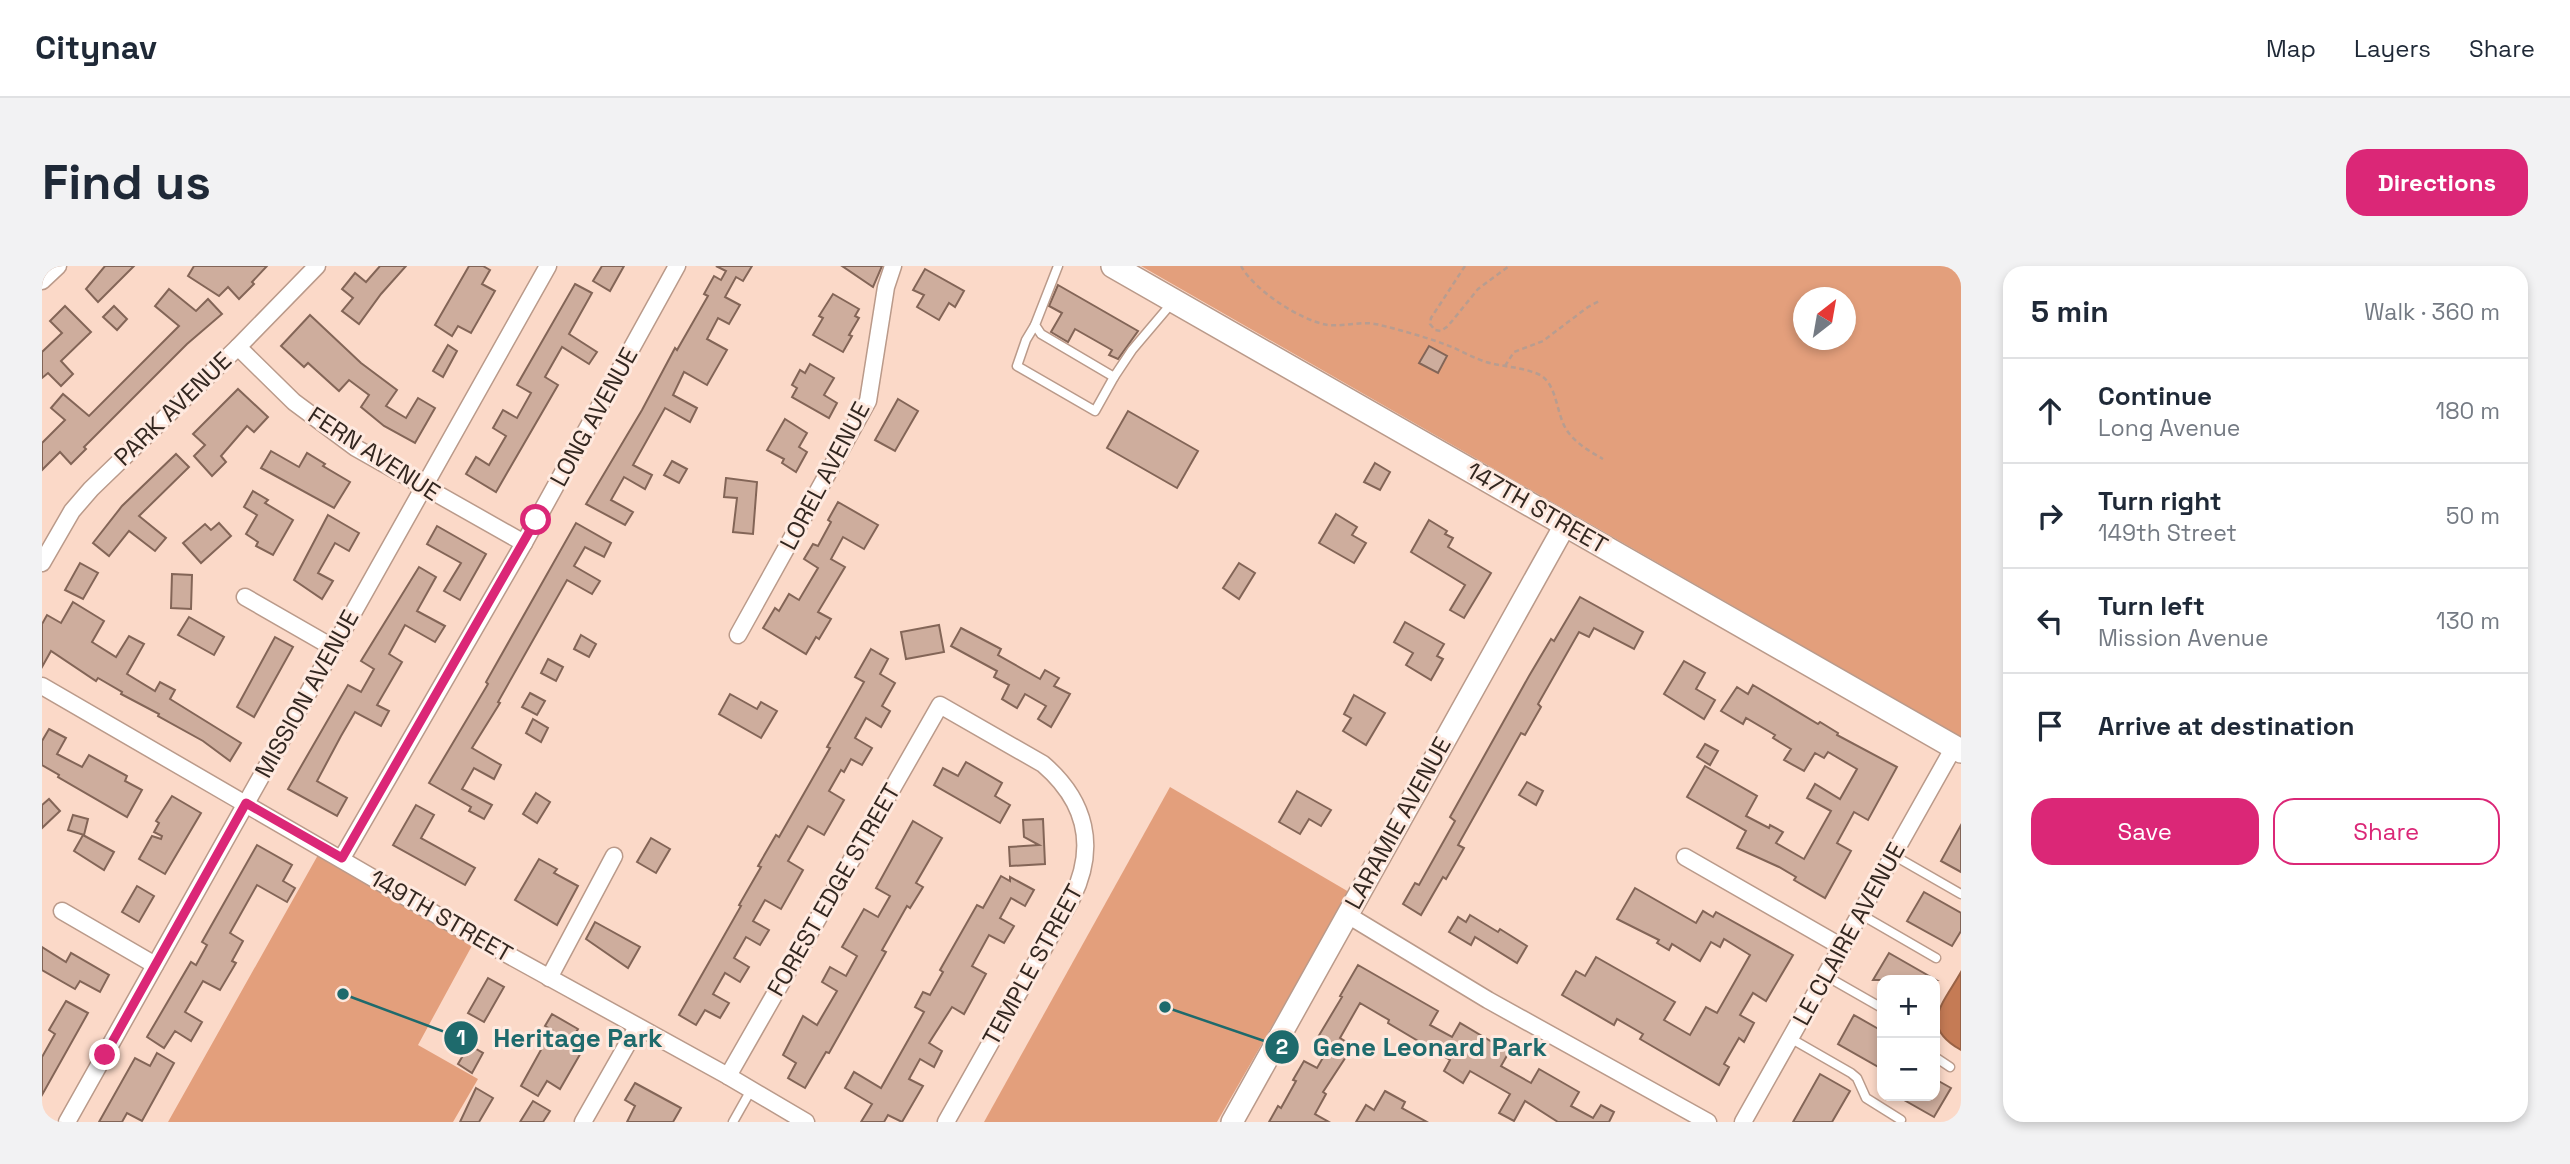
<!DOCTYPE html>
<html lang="en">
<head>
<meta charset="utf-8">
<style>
  body { margin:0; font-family:"Space Grotesk",sans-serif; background:#f2f2f3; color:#1f2937 }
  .controls { position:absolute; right:21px; bottom:21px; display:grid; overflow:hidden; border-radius:14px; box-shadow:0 4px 10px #0003 }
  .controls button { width:63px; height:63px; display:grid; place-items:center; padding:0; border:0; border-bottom:2px solid #e0e1e3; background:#fff; color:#1f2937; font:35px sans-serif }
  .compass { position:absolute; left:1751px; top:21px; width:63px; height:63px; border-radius:50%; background:#fff; box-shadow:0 4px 10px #0003; rotate:31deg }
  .stop { position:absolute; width:21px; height:21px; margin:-16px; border:5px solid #db2777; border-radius:50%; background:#fff }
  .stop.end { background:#db2777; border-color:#fff; box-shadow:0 2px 7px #0008 }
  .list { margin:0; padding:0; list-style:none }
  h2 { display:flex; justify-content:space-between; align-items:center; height:91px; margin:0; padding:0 28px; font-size:30px }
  h2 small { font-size:23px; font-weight:400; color:#747a83 }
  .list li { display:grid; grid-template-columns:46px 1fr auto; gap:21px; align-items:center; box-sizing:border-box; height:105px; padding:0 28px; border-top:2px solid #e0e1e3 }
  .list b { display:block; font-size:26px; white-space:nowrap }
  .list p { margin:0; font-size:23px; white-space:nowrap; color:#747a83 }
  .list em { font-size:23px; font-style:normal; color:#747a83 }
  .actions { display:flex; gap:14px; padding:21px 28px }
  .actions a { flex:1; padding:16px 0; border:2px solid #db2777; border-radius:21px; text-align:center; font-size:24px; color:#db2777 }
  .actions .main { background:#db2777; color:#fff }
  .icon { flex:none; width:38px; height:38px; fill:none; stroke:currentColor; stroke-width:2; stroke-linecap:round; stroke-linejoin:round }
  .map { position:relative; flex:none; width:1919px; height:856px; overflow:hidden; border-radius:21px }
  header { display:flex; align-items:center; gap:42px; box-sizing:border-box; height:98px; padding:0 35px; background:#fff; border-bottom:2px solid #e0e1e3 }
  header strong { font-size:33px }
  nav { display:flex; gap:38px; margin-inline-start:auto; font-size:24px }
  .intro { display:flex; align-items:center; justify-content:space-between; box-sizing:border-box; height:168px; padding:0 42px }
  h1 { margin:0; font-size:49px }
  .button { padding:18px 32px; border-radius:21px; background:#db2777; color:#fff; font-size:24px; font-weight:700 }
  main { display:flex; gap:42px; padding:0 42px }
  aside { flex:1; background:#fff; border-radius:21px; box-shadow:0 4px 10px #0003 }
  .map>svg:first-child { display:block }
</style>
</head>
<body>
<header>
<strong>Citynav</strong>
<nav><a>Map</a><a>Layers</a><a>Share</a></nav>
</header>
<div class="intro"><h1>Find us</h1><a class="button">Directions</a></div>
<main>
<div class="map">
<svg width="1919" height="856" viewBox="0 0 1919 856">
  <rect width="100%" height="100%" fill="#fbd9c8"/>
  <g fill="#e39f7c" fill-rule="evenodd">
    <path d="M1099,0H1919V471ZM1762,32H1804V74H1762Z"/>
    <polygon points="1128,521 1307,626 1175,856 942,856"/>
    <polygon points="276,589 432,676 376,779 436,813 411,856 126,856"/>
  </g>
  <path fill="#c57b55" stroke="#996245" stroke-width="2" d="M1919,706V784C1876,760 1901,738 1919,706Z"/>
  <g fill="#cead9d" stroke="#836557" stroke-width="2">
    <polygon points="63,0 92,0 56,36 44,23"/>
    <polygon points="152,0 225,0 210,16 212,18 197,33 186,21 177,30 146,10"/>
    <polygon points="338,0 364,0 339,28 317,58 300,45 311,32 300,23 313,7 324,16"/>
    <polygon points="427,0 441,0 448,4 440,18 453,25 429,67 416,60 410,70 393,59"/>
    <polygon points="560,0 582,0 568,25 551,15"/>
    <polygon points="674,0 710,0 701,15 694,11 683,31 698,39 687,58 676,52 665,73 685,84 665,119 642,106 631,129 655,142 648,156 623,142 591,199 610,209 603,223 582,211 569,234 591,246 583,259 544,238 600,144 633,82 635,84 666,30 662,28 672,10 679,14 684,5"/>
    <polygon points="800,0 840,0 831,21"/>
    <polygon points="883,3 922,25 913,41 907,37 897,54 875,41 882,29 871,24"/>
    <polygon points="533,18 550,27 527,68 555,86 547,98 520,81 503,111 516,119 454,226 424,208 434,191 447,199 464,170 451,162 461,144 475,152 489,127 475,119"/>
    <polygon points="1016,19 1096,65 1076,93 1067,89 1070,84 1033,63 1026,76 1009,66 1020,47 1007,40"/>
    <polygon points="127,23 154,45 166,33 180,48 145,78 42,181 44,183 29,198 18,186 0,204 0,177 23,154 9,142 21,128 47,150 137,60 113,40"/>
    <polygon points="791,28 817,43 813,50 817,52 807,69 810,70 801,86 771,69 781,52 777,50"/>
    <polygon points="23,40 49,66 19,95 31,108 19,120 6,107 0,112 0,86 20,67 8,55"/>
    <polygon points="72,40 85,53 75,64 61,51"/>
    <polygon points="268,49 319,97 355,124 344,140 364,152 376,132 393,142 373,177 342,160 319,141 327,129 307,114 297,125 266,97 262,101 239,80"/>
    <polygon points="406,79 415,85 401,111 391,105"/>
    <polygon points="1387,80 1405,90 1396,107 1377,97"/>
    <polygon points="768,98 792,112 782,129 795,137 787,152 750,131 755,122 750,119 758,104 763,107"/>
    <polygon points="196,123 226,151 212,166 205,160 179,190 184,196 170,210 152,190 163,179 151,168"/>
    <polygon points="856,133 876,145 853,185 833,174"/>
    <polygon points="1086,145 1156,185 1135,222 1065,182"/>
    <polygon points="743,153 765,167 757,181 765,186 754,206 740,197 742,193 725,184"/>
    <polygon points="229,185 257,201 265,187 283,198 281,200 308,216 292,242 219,202"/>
    <polygon points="134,188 147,201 97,250 124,272 113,285 87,265 67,290 51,277 80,240"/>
    <polygon points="630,195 645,203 637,217 622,209"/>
    <polygon points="1333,197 1348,206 1338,224 1322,216"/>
    <polygon points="684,212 715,216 711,268 691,266 695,232 682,231"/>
    <polygon points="211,225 226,234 223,237 251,254 231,289 214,280 216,276 204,268 215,249 202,241"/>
    <polygon points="796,236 836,259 822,283 801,271 789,293 803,301 776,346 789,353 777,373 774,371 764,388 721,362 733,342 737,345 747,328 757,334 776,302 762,293 771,278 776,280 789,256 786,254"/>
    <polygon points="1294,248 1315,261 1310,269 1324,277 1312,297 1277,277"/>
    <polygon points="286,249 317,267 307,285 293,277 276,307 291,315 280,333 252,314"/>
    <polygon points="1387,254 1405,265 1403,268 1411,272 1406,281 1449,307 1422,352 1408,344 1423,319 1369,286"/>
    <polygon points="177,257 189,270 159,297 141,277 163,258 169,264"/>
    <polygon points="534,257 569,277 562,291 543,281 532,300 558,315 550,328 525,314 456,436 458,437 430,482 459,499 452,513 432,502 420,523 450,539 442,553 427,545 429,541 387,517 446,418 444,416"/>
    <polygon points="395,260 444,288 418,334 402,325 419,297 385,278"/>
    <polygon points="38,297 56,307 41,333 23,324"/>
    <polygon points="1197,297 1213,307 1197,333 1181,322"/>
    <polygon points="377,301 394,311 375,345 403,360 393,376 363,359 347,388 360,396 335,439 347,445 339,460 313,446 299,470 275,515 305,532 295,550 246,523 306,419 319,426 332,403 319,395"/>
    <polygon points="130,308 150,309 149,343 129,342"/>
    <polygon points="1538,331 1601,366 1592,383 1552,362 1547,371 1537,366 1496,438 1499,441 1483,469 1479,467 1416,579 1422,582 1404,613 1401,611 1379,649 1361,638 1373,617 1377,619 1413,555 1408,551 1487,410 1509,373 1512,375"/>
    <polygon points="31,336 62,355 50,376 74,391 87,370 102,378 85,408 113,425 118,416 133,424 128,433 199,477 188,495 161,475 116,450 117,448 79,428 80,426 56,412 54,415 9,385 0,401 0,358 5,349 19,357"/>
    <polygon points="147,351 182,371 172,389 136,369"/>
    <polygon points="1363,356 1402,378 1395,390 1401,393 1389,414 1364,399 1371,387 1352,376"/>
    <polygon points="897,359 902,386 864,393 859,366"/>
    <polygon points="919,362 959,383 956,389 998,413 1003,404 1017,412 1012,420 1028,428 1009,461 996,453 1004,440 983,428 975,442 960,433 967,419 952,411 955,405 909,380"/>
    <polygon points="539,369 554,378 547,391 532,383"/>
    <polygon points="233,371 251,381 212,451 195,441"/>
    <polygon points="829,383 846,393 838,408 853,417 840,440 848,445 839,461 824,452 813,472 830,482 820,499 809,493 802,506 799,504 787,525 802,534 782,569 766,560 746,595 761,604 739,643 723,634 711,655 727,664 718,679 704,671 692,692 707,701 698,716 683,707 671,728 687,737 678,752 663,744 654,759 637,749 699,640 697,639 719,601 716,600 734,569 737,571 788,482 785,481 822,416 813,411"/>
    <polygon points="506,393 521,401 514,415 499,407"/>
    <polygon points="1642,395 1663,407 1654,423 1673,434 1662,453 1622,428"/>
    <polygon points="1711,419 1776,458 1778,456 1796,467 1795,469 1855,501 1826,554 1812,546 1795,577 1809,585 1783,632 1752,614 1754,611 1737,601 1695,582 1704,565 1645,531 1663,500 1715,530 1704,550 1727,562 1728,559 1741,566 1734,577 1762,593 1789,545 1765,532 1773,518 1798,533 1815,503 1786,486 1782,492 1773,487 1762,505 1742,494 1749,483 1731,472 1733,469 1704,452 1701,458 1679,445 1695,421 1706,428"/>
    <polygon points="488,427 503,435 495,449 480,441"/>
    <polygon points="688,428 715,443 719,436 735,445 719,472 677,448"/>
    <polygon points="1312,429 1343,447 1324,479 1301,465 1309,452 1302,448"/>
    <polygon points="491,453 506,462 499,476 484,467"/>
    <polygon points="7,463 24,472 15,488 40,501 47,489 85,510 83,515 100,524 85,551 16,511 17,509 0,499 0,475"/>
    <polygon points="1663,478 1676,485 1668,499 1655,491"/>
    <polygon points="924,496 960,517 953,530 968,539 958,557 892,519 901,502 916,510"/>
    <polygon points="1485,516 1501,525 1494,539 1477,529"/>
    <polygon points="1255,525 1289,544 1279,560 1267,553 1258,568 1237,556"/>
    <polygon points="494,527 508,536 495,557 481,548"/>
    <polygon points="130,530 159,547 123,608 97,593 110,570 119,573 120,570 112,566 117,557 114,555"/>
    <polygon points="7,533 18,545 0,562 0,539"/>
    <polygon points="374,539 392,549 379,572 433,602 423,619 351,579"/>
    <polygon points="31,549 46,553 42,569 26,564"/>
    <polygon points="1001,553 1003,598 968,600 967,581 997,579 982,571 981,554"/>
    <polygon points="871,555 900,572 874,617 881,621 868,642 865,640 840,684 844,686 787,787 784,786 763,822 746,812 754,797 741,789 761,750 775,759 795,725 780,716 788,701 804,710 815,690 800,681 822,643 836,651 848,630 834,622"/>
    <polygon points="1919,559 1919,606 1899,595"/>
    <polygon points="41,569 72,586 62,604 32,585"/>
    <polygon points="609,572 628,583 614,607 595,596"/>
    <polygon points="215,579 250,599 241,615 253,622 245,636 215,619 188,667 201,675 190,695 194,697 178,724 161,715 143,746 160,756 149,775 133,765 122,782 105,771 149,696 154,699 165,679 160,676"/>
    <polygon points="497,593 515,603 512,607 536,620 515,659 473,634"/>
    <polygon points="959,610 968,615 968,611 992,624 983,640 969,632 958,652 972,660 962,677 947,669 930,700 944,708 922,748 910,741 887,777 900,785 892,801 878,793 867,813 881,820 860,856 846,849 842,856 819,856 830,838 803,822 812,806 839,822 882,746 873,741 881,726 888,729 901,706 898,704 935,639 941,642"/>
    <polygon points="95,620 112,630 97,656 80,646"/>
    <polygon points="1593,622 1654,657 1661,645 1671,651 1674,646 1751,689 1724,735 1711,727 1698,749 1712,757 1702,776 1697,772 1682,798 1687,801 1677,819 1598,773 1601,768 1575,753 1572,759 1520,729 1534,705 1543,710 1554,691 1633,736 1622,754 1648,769 1664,741 1675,747 1708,689 1682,673 1678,681 1669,676 1658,695 1630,678 1627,684 1615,677 1617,674 1575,653"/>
    <polygon points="1882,626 1919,647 1919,665 1910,680 1865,655"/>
    <polygon points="1428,649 1456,666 1458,663 1485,680 1475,697 1433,671 1429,679 1407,666 1416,651 1424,656"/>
    <polygon points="553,656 598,681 586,702 544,673"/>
    <polygon points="0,681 24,696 29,687 67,709 58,726 38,715 33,723 0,704"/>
    <polygon points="1847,687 1894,714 1831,714"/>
    <polygon points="1316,699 1396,745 1388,759 1410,771 1418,757 1467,786 1459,800 1489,817 1497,803 1537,826 1529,840 1551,852 1559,839 1572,846 1567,856 1516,856 1483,835 1472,855 1457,847 1468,828 1428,805 1421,817 1402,805 1408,794 1346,757 1347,754 1318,737 1298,772 1311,780 1281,826 1284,828 1273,848 1287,856 1227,856 1236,840 1239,842 1254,815 1251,814 1262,795 1275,802 1286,783 1273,776 1300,731 1298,730"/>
    <polygon points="446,712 462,721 442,756 426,747"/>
    <polygon points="24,735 46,747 0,829 0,791 13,768 7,764"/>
    <polygon points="510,748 536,763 527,778 540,785 518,823 505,815 496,830 479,820 510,764 503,760"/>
    <polygon points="1812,749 1840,765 1840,803 1796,778"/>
    <polygon points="427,779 441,787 430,807 416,798"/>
    <polygon points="115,787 132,797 100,855 85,847 80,856 57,856 93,792 108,800"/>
    <polygon points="1778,808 1808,825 1790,856 1751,856"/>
    <polygon points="1893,813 1909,822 1892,851 1855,830 1893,830"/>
    <polygon points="593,817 639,842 631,856 585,856 593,840 583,834"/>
    <polygon points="434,822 451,832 437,856 418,856"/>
    <polygon points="1343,825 1363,836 1360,842 1385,856 1314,856 1324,839 1332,844"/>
    <polygon points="491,835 508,845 501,856 478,856"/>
  </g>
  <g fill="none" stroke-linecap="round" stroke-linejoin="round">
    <g stroke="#ba9a8a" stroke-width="11">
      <g id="service">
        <polyline points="1016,0 993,59 999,68 1072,111 1090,84 1129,38"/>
        <polyline points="993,59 984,74 975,100 1053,145 1072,111"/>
        <polyline points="1851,589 1919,628"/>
        <polyline points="1818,648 1894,692"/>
        <polyline points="1784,710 1840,742"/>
        <polyline points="1748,772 1809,807 1815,812 1824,832 1859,854"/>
        <polyline points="1893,791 1908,801"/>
        <polyline points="691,856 709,824"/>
      </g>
    </g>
    <g stroke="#ba9a8a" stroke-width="19">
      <g id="minor">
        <polyline points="0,15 16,0"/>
        <polyline points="196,81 252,136 314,182 482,277"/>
        <polyline points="0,297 30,245 49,223 196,81 275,0"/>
        <polyline points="203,331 290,381"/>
        <polyline points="696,369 826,135 844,21 851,0"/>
        <polyline points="0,420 412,659 686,810 764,856"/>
        <polyline points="1643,591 1800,681"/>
        <polyline points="300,592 482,277 635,0"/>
        <polyline points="20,645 113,699"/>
        <polyline points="1304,648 1446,734 1666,856"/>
        <polyline points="507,712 572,590"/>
        <path d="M686,810L898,439L1001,498C1044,535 1055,581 1030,632L904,856"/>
        <polyline points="25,856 506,0"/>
        <polyline points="541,856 595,761"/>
        <polyline points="1701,856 1912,481"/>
      </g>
    </g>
    <g stroke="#ba9a8a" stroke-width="24">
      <polyline id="tertiary" points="1190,856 1523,259"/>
    </g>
    <g stroke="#ba9a8a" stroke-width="26">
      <polyline id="secondary" points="1071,0 1919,485"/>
    </g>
    <g stroke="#b89d90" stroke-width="2.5" stroke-dasharray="5 3.5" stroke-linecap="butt">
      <path d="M1199,0C1212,24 1259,55 1286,59C1304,61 1320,54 1338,59C1362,65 1387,72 1410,81C1421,86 1432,92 1444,96C1461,101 1480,101 1496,108C1515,116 1514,147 1524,163C1533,177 1547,185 1561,193"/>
      <polyline points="1423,0 1389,52 1388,58 1393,64 1399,65 1406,60 1436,23 1467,0"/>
      <polyline points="1463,100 1472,86 1501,75 1546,41 1559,34"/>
    </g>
    <use href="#service" stroke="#fff" stroke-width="8"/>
    <use href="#minor" stroke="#fff" stroke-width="16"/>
    <use href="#tertiary" stroke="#fff" stroke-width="21"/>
    <use href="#secondary" stroke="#fff" stroke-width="23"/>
  </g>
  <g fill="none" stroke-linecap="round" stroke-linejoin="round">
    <polyline stroke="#db2777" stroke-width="9" points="63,789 204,537 300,592 494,254"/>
  </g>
  <g text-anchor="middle" stroke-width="6" stroke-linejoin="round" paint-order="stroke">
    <g font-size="24" fill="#332720" stroke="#fee9df">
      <text transform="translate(131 143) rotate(-44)" y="8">PARK AVENUE</text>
      <text transform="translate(552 151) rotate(-61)" y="8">LONG AVENUE</text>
      <text transform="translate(332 188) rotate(33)" y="8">FERN AVENUE</text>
      <text transform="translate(783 210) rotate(-62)" y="8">LOREL AVENUE</text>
      <text transform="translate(1495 242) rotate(30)" y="8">147TH STREET</text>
      <text transform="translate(265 428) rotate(-61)" y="8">MISSION AVENUE</text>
      <text transform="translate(1356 557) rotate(-61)" y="8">LARAMIE AVENUE</text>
      <text transform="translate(792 624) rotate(-60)" y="8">FOREST EDGE STREET</text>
      <text transform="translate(399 650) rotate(30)" y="8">149TH STREET</text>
      <text transform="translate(1807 668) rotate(-61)" y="8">LE CLAIRE AVENUE</text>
      <text transform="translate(991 699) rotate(-61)" y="8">TEMPLE STREET</text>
    </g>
  </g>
  <path fill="none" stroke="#1e6a6c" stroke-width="2.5" d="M301 728L419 772M1123 741L1240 781"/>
  <g fill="#1e6a6c" stroke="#fee9df" stroke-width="2.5">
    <circle cx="301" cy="728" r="7"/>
    <circle cx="1123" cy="741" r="7"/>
    <circle cx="419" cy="772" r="18"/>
    <circle cx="1240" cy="781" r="18"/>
  </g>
  <g font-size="21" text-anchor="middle" font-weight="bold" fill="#fff">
    <text x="419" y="779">1</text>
    <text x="1240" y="788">2</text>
  </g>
  <g font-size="26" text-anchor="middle" font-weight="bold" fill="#1e6a6c" stroke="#fee9df" stroke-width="6" stroke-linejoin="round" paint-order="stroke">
    <text x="536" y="781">Heritage Park</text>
    <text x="1388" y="790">Gene Leonard Park</text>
  </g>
</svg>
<div class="controls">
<button>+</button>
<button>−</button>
</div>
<svg class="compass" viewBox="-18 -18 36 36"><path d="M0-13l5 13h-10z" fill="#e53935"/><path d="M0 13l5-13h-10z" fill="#747a83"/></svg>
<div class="stop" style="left:494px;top:254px"></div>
<div class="stop end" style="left:63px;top:789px"></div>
</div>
<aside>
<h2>5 min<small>Walk · 360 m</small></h2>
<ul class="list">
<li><svg class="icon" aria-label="ahead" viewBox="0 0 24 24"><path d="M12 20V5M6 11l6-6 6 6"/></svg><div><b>Continue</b><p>Long Avenue</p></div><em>180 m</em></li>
<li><svg class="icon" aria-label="right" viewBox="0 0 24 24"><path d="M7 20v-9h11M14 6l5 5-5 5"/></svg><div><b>Turn right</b><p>149th Street</p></div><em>50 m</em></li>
<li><svg class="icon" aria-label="left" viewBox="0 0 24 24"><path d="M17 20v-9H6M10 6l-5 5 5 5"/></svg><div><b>Turn left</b><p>Mission Avenue</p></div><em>130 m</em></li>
<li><svg class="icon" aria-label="arrive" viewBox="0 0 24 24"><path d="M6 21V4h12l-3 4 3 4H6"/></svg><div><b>Arrive at destination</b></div></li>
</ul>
<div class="actions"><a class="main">Save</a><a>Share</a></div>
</aside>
</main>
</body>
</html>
